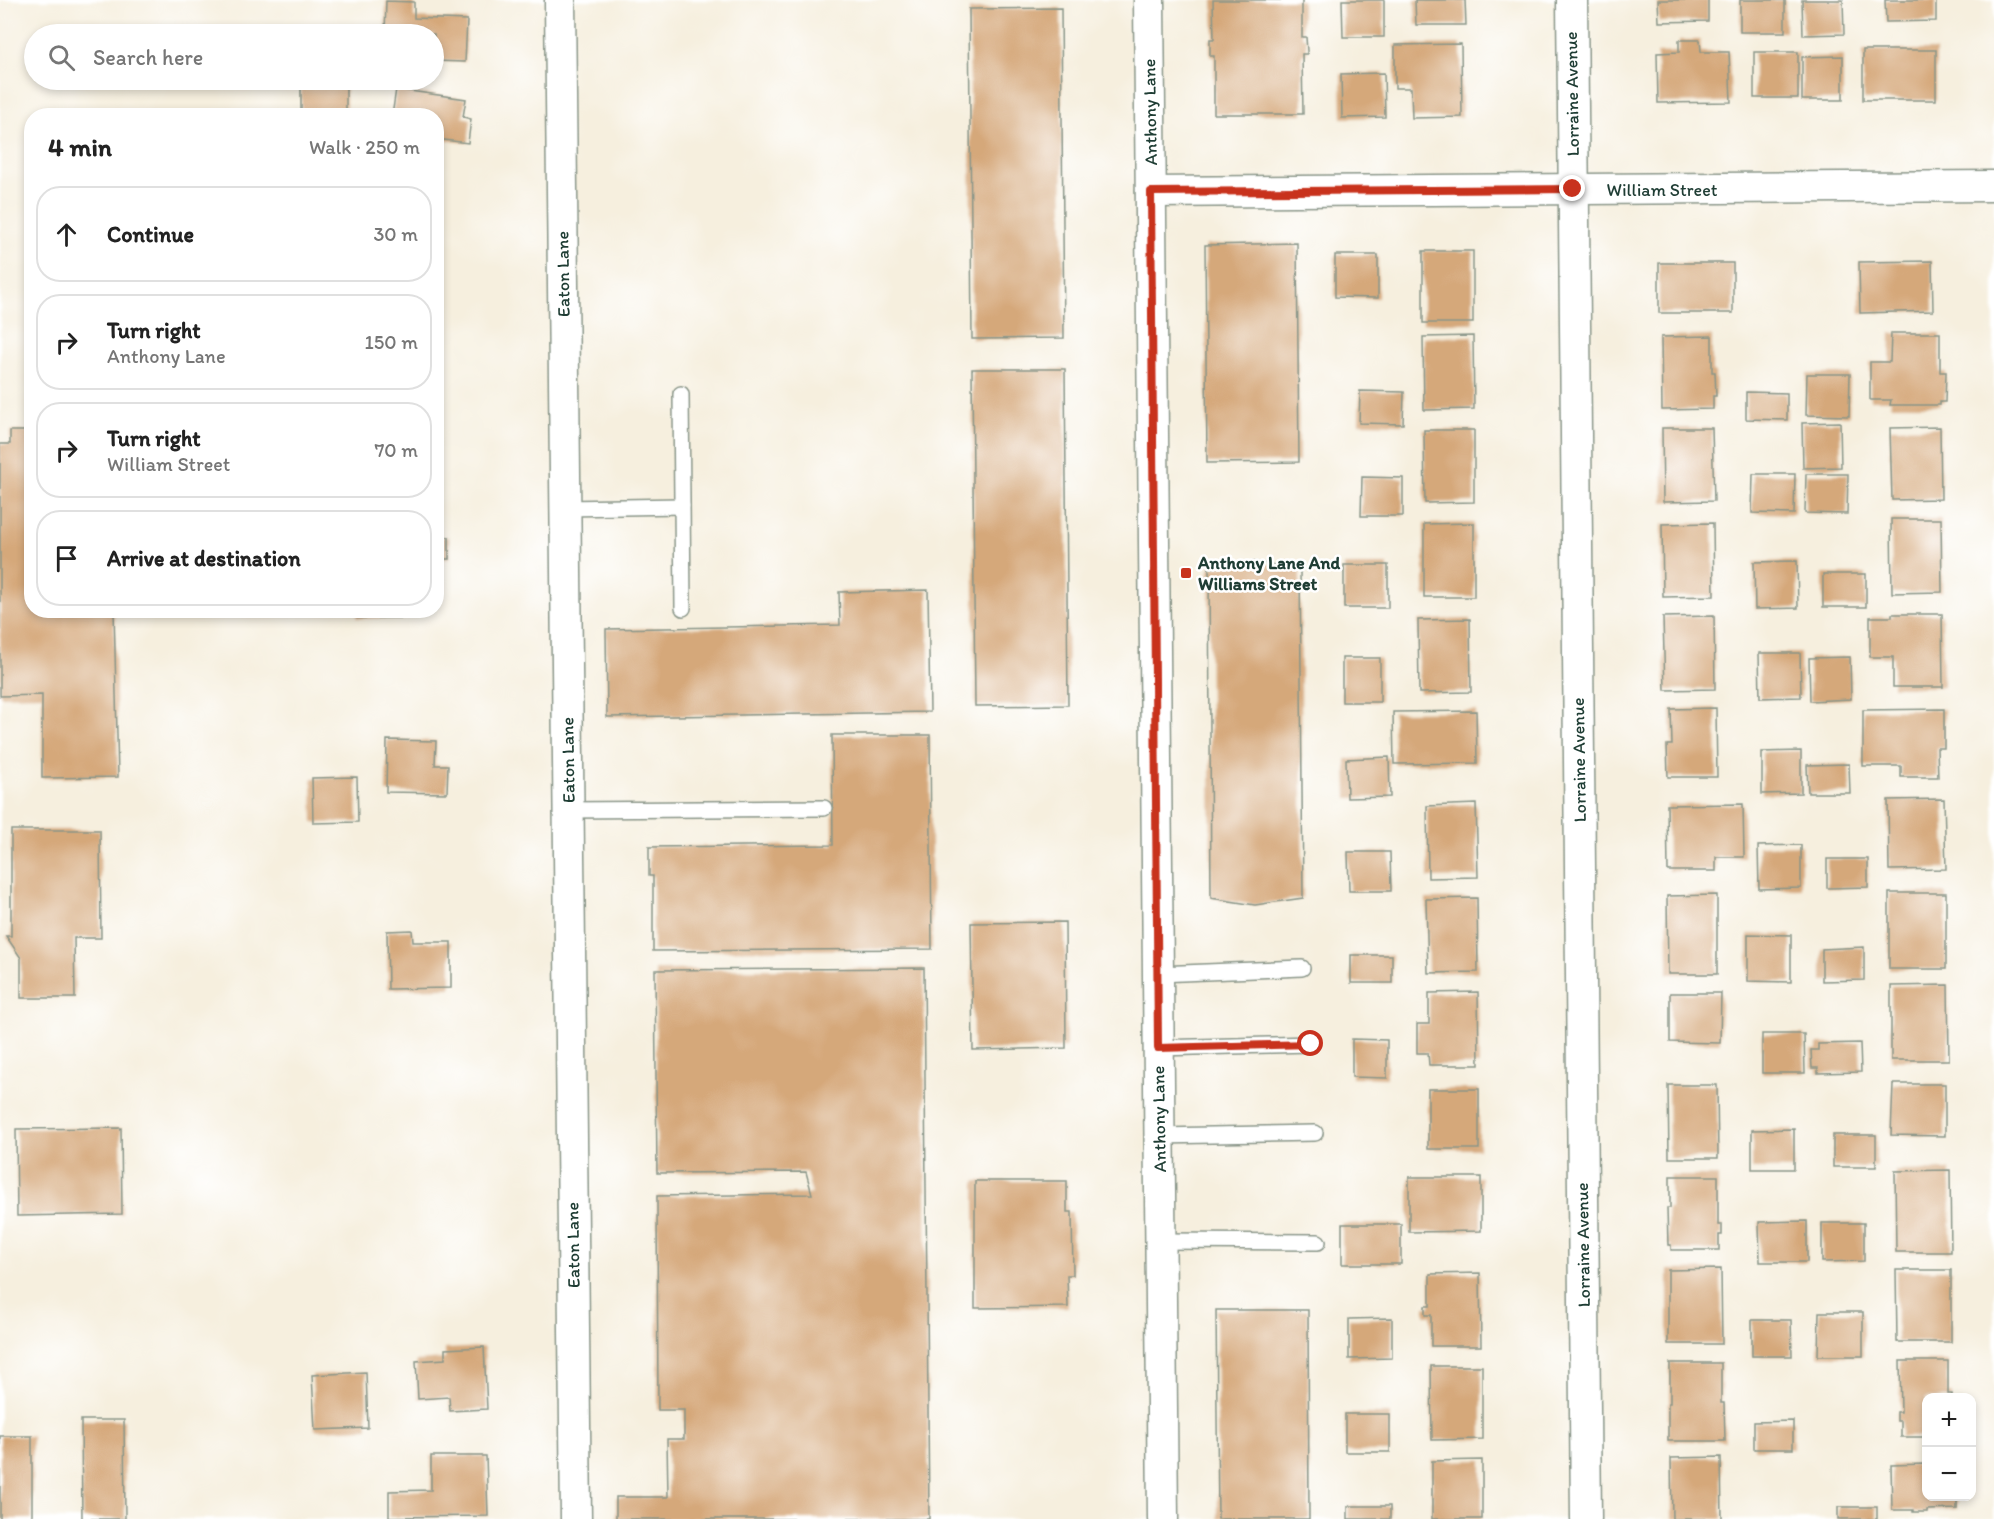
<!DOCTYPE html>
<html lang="en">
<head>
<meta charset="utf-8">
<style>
  body { margin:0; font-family:Itim,sans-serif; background:#f6f6f6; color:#222 }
  .controls { position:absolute; right:18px; bottom:18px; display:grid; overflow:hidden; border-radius:12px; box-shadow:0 3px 9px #0003 }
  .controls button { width:54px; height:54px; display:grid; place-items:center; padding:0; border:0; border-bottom:2px solid #e0e0e0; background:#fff; color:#222; font:30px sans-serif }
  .stop { position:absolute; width:18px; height:18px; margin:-14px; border:4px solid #c8321e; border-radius:50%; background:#fff }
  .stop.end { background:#c8321e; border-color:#fff; box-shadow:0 2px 6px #0008 }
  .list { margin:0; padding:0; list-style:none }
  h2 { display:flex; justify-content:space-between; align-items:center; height:78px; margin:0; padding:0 24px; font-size:26px }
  h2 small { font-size:20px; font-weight:400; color:#767676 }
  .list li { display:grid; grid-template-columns:39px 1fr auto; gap:18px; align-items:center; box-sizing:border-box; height:96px; margin:0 12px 12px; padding:0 12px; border:2px solid #e0e0e0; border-radius:24px }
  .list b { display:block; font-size:22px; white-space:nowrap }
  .list p { margin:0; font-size:20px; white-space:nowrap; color:#767676 }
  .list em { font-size:20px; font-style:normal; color:#767676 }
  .icon { flex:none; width:33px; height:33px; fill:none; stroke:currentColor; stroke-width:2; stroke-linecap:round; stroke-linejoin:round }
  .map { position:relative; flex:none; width:1994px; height:1519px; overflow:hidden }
  .search { position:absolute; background:#fff; box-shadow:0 3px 9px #0003; left:24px; top:24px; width:420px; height:66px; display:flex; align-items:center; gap:15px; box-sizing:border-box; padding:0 21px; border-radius:33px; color:#767676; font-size:22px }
  .panel { position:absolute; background:#fff; box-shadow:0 3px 9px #0003; left:24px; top:108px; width:420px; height:510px; border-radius:24px }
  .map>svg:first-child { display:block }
</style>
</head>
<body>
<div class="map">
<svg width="1994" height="1519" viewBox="0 0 1994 1519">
  <rect width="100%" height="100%" fill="#fff"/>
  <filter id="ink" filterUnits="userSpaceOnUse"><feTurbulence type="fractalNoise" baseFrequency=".0167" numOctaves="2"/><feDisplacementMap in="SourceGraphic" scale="12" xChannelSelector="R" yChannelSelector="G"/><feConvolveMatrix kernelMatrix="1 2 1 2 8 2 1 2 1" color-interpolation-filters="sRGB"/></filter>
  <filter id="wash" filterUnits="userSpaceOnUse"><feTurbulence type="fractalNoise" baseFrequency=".008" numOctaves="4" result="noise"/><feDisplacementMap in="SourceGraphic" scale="24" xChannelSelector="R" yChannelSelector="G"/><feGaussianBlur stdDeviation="1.35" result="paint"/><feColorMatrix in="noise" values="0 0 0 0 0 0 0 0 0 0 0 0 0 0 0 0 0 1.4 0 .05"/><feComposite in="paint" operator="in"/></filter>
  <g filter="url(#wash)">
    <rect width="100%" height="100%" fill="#f6efde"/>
    <g id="blocks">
      <g fill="#d5a87a">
        <polygon points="1213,0 1302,0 1302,37 1306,37 1307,51 1307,54 1302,54 1303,114 1214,114 1214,56 1210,56 1210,39 1214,39"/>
        <polygon points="1342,0 1384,0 1384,37 1343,37"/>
        <polygon points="1415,0 1465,0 1466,25 1416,25"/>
        <polygon points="1658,0 1708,0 1708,21 1659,22"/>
        <rect x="1740" y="0" width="45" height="32"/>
        <polygon points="1802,0 1843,0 1844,34 1803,35"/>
        <polygon points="1885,0 1936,0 1936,21 1886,22"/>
        <polygon points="386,1 414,2 414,18 467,20 465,62 434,61 434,34 385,34"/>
        <polygon points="1061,8 1064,338 972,339 969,9"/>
        <polygon points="1679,40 1700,40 1701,52 1729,52 1731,102 1658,103 1657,53 1679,52"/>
        <polygon points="1461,44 1462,117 1412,118 1411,88 1395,88 1395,45"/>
        <rect x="1863" y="50" width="73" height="50"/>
        <rect x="1754" y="52" width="44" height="46"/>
        <polygon points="1843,56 1843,100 1802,100 1802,57"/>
        <polygon points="1384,73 1385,117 1342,118 1341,74"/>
        <rect x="301" y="80" width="45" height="35"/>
        <polygon points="396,89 466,99 463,117 471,119 468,143 436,139 436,116 392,116"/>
        <polygon points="1297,243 1299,462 1207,463 1205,245"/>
        <rect x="1423" y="251" width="50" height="72"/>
        <polygon points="1335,255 1378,255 1378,298 1335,297"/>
        <polygon points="1932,261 1933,311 1860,313 1859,262"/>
        <rect x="1659" y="263" width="74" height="50"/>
        <polygon points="1891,333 1940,333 1940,372 1946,372 1945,402 1940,402 1940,405 1890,405 1891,400 1870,400 1870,362 1890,362"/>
        <polygon points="1473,336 1474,409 1424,410 1423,337"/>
        <polygon points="1712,336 1712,372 1715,372 1716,396 1713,396 1713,409 1662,410 1661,337"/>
        <polygon points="972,369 1065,369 1068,705 975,706"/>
        <polygon points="1807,374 1850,374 1849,416 1806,415"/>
        <polygon points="1360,391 1404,392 1403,424 1359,423"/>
        <polygon points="1746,392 1787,393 1787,420 1746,419"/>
        <polygon points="1840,422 1841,467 1803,468 1802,423"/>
        <polygon points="1940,427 1941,499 1892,500 1890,428"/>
        <polygon points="1662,428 1712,428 1714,501 1663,502"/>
        <polygon points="1424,430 1474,430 1474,502 1425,503"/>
        <polygon points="10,431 30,431 30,443 32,443 32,610 114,610 118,777 42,778 42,695 0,696 0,444 10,444"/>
        <polygon points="1753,474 1795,474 1794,514 1752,513"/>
        <polygon points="1806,474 1848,474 1847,514 1805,513"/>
        <polygon points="1362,477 1403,478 1403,516 1361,516"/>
        <polygon points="1891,519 1941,519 1942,592 1892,593"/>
        <polygon points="1474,523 1474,597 1424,597 1424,524"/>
        <polygon points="1713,523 1714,596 1663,597 1662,524"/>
        <rect x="436" y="537" width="13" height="22"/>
        <polygon points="1797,561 1798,608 1755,609 1754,562"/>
        <polygon points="1253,562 1300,568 1303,898 1255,905 1211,898 1209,568"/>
        <rect x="1344" y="565" width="44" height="43"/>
        <rect x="1823" y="574" width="43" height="33"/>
        <polygon points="928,590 930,712 607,717 606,629 840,625 839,592"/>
        <rect x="357" y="610" width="47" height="8"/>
        <polygon points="1892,614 1942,614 1943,687 1893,687 1893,657 1870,657 1870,617 1892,617"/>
        <polygon points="1714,616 1715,689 1665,690 1663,617"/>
        <polygon points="1470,619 1471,692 1419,693 1418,620"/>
        <polygon points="1759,653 1800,653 1801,697 1760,698"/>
        <polygon points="1850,657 1851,699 1810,701 1809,658"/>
        <rect x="1342" y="658" width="38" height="44"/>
        <polygon points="1716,708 1717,777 1668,777 1667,745 1672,745 1671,709"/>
        <polygon points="1944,709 1944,748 1937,748 1938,777 1901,777 1901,766 1863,766 1863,710"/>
        <polygon points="1476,711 1477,763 1394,764 1393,712"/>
        <polygon points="832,735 930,735 932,949 653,951 653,876 649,876 649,847 833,845"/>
        <polygon points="387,740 436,741 435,765 448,765 447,793 386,792"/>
        <polygon points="1801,751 1801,793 1762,794 1762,752"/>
        <polygon points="1389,757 1390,797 1347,798 1346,759"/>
        <polygon points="1849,764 1850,793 1808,793 1807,765"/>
        <polygon points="357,777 358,822 313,823 312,778"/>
        <polygon points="1944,799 1946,869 1889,870 1888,800"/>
        <polygon points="1476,804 1478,877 1428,878 1427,806"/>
        <polygon points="1743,804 1744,857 1716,857 1716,871 1668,871 1667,805"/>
        <polygon points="11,830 100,830 101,938 74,938 75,998 21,998 21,958 6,936 11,936"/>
        <polygon points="1801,845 1801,888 1759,889 1758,846"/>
        <polygon points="1348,852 1390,852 1391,891 1349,891"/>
        <polygon points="1827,859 1868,859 1868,887 1827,888"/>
        <rect x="1889" y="893" width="57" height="76"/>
        <polygon points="1717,895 1717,974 1668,974 1667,896"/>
        <polygon points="1477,898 1478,972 1428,973 1426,899"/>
        <polygon points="1065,922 1066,1048 973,1050 971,923"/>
        <polygon points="412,930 413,942 451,942 451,988 388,989 387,931"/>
        <polygon points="1748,934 1791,935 1791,982 1748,981"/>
        <polygon points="1864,947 1864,980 1822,981 1822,949"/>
        <rect x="1351" y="955" width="41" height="28"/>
        <polygon points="924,968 929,1519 616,1519 616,1497 668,1497 667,1439 684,1439 684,1410 658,1410 657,1196 812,1194 806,1172 657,1173 655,970"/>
        <polygon points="1948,985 1949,1060 1891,1060 1891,986"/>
        <polygon points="1478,992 1479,1065 1429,1065 1428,1053 1417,1053 1417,1024 1429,1024 1429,993"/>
        <polygon points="1670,993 1721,993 1720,1043 1670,1042"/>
        <polygon points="1762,1034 1804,1034 1805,1073 1762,1073"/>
        <polygon points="1352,1039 1387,1040 1387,1078 1352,1077"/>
        <polygon points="1860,1043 1861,1072 1818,1073 1818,1068 1812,1068 1811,1050 1818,1050 1818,1044"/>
        <polygon points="1893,1084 1945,1084 1945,1136 1891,1135"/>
        <polygon points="1668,1085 1717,1085 1718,1158 1669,1158"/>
        <rect x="1428" y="1089" width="51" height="60"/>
        <polygon points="121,1128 122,1214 17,1216 16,1129"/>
        <polygon points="1794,1129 1794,1169 1752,1169 1752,1130"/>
        <rect x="1833" y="1135" width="43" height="32"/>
        <polygon points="1950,1170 1951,1252 1896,1252 1895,1171"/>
        <polygon points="1670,1176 1718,1176 1718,1225 1722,1225 1722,1235 1719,1235 1719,1250 1671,1250 1671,1245 1668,1245 1667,1208 1670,1208"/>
        <polygon points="1409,1177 1481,1177 1481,1231 1409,1232"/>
        <polygon points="975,1181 1067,1181 1067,1212 1072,1212 1073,1275 1067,1275 1068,1307 975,1308"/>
        <polygon points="1807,1221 1807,1262 1760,1262 1759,1222"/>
        <polygon points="1822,1223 1864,1223 1864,1261 1822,1262"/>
        <rect x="1342" y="1224" width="59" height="40"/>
        <polygon points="1721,1269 1722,1344 1668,1344 1668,1270"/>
        <polygon points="1896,1270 1951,1270 1951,1342 1897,1342"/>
        <polygon points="1480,1273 1481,1346 1431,1346 1431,1315 1425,1315 1425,1306 1430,1306 1430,1274"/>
        <polygon points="1216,1310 1308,1310 1309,1519 1218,1519"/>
        <polygon points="1819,1312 1863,1312 1863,1356 1818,1356"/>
        <polygon points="1392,1318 1392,1358 1349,1359 1349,1319"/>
        <polygon points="1752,1320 1791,1320 1792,1356 1752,1356"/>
        <polygon points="484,1347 487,1409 450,1411 449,1397 418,1399 416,1361 445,1359 445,1349"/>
        <polygon points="1900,1361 1948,1361 1948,1394 1952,1394 1952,1398 1926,1398 1926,1437 1901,1437 1901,1421 1897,1421 1897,1412 1901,1412"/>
        <polygon points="1670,1363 1721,1363 1721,1403 1724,1403 1725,1441 1668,1441 1668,1403 1670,1403"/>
        <polygon points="1431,1366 1482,1366 1482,1439 1432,1440"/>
        <polygon points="366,1372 368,1428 315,1430 312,1375"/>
        <rect x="1345" y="1414" width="45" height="38"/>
        <polygon points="81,1420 124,1420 125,1519 82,1519"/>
        <polygon points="1793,1421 1793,1449 1754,1449 1754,1422"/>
        <rect x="0" y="1436" width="32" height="83"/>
        <polygon points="431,1456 486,1456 488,1516 389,1517 389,1491 431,1490"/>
        <polygon points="1721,1457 1722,1519 1672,1519 1671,1458"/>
        <polygon points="1482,1460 1482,1519 1432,1519 1432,1461"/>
        <polygon points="1926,1464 1926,1496 1957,1496 1957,1509 1927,1510 1927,1512 1913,1512 1913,1510 1892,1510 1891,1465"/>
        <rect x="1348" y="1506" width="42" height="13"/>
        <rect x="1838" y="1507" width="39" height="12"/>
      </g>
    </g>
  </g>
  <g filter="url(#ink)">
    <use href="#blocks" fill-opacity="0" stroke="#8a9689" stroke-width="1.5"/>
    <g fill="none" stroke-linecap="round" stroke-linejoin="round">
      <g stroke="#8a9689" stroke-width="18">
        <g id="lane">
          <polyline points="681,394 683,608"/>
          <polyline points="565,508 682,506"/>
          <polyline points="568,810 824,808"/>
          <polyline points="1158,974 1302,968"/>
          <polyline points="1158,1048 1311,1044"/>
          <polyline points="1159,1136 1315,1133"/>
          <polyline points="1160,1241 1318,1242"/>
        </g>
      </g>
      <g stroke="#8a9689" stroke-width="33">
        <g id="street">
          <polyline points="560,0 576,1519"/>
          <polyline points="1149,0 1163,1519"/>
          <polyline points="1572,0 1586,1519"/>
          <polyline points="1151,192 1994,186"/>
        </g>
      </g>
      <use href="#lane" stroke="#fff" stroke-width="15"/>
      <use href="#street" stroke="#fff" stroke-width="30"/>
    </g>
  </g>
  <g fill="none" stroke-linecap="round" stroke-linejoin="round" filter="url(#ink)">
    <polyline stroke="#c8321e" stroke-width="8" points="1311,1044 1158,1048 1151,192 1573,189"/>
  </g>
  <rect fill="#c8321e" stroke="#fff" stroke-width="2" x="1180" y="567" width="12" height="12" rx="3"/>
  <g text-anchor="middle" stroke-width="5" stroke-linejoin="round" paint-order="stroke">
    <g font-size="18" fill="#1f3d34" stroke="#fff">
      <text transform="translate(1572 94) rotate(-91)" y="6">Lorraine Avenue</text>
      <text transform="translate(1150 112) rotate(-91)" y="6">Anthony Lane</text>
      <text x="1662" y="196">William Street</text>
      <text transform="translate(563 274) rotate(-91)" y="6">Eaton Lane</text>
      <text transform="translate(568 760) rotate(-91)" y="6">Eaton Lane</text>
      <text transform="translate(1579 760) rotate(-91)" y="6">Lorraine Avenue</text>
      <text transform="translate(1159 1119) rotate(-91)" y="6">Anthony Lane</text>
      <text transform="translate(573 1245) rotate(-91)" y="6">Eaton Lane</text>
      <text transform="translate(1583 1245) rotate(-91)" y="6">Lorraine Avenue</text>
    </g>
    <g font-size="18" font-weight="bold" fill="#1f3d34" stroke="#fff" text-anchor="start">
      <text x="1198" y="569">Anthony Lane And<tspan x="1198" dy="21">Williams Street</tspan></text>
    </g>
  </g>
</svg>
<div class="controls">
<button>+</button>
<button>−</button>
</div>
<div class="stop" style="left:1311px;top:1044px"></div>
<div class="stop end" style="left:1573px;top:189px"></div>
<div class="search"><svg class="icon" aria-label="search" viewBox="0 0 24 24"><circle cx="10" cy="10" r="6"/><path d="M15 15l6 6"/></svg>Search here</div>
<section class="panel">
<h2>4 min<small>Walk · 250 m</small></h2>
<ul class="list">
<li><svg class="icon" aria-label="ahead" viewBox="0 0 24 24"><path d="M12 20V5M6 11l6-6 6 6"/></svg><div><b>Continue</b></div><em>30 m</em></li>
<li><svg class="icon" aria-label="right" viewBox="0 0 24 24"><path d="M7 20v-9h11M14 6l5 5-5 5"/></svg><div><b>Turn right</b><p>Anthony Lane</p></div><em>150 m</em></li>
<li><svg class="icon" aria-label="right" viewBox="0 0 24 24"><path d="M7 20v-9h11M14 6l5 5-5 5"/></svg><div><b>Turn right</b><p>William Street</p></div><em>70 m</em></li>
<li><svg class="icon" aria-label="arrive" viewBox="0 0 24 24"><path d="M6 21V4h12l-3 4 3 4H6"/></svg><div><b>Arrive at destination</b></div></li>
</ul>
</section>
</div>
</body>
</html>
